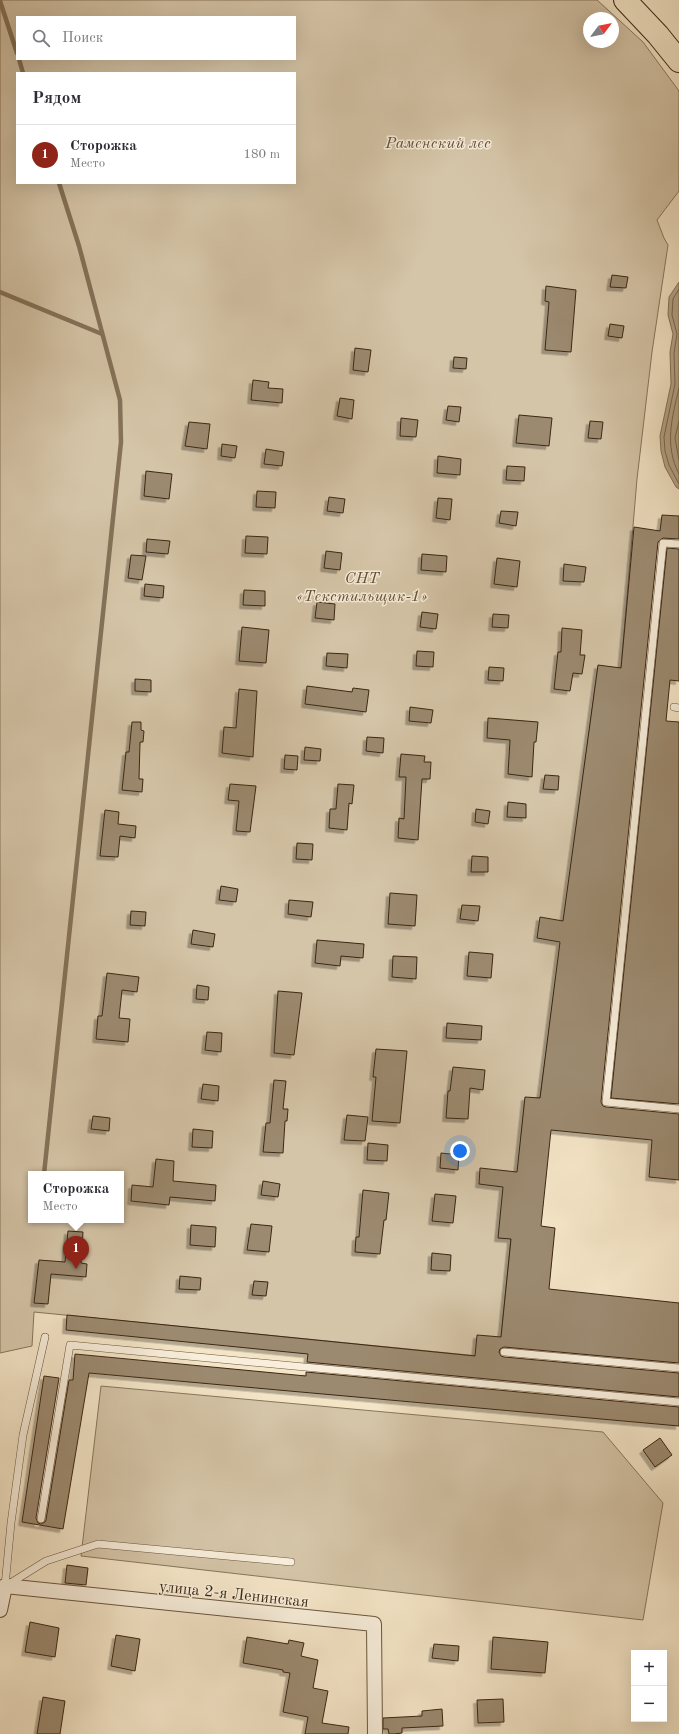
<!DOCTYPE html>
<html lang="ru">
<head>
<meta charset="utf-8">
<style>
  body { margin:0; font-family:"Old Standard TT",serif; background:#f7f7f7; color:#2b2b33 }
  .controls { position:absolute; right:12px; bottom:12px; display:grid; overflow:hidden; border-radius:0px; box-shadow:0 4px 16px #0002 }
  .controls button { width:36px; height:36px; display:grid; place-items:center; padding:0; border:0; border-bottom:1px solid #e1e1e2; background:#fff; color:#2b2b33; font:20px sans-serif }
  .compass { position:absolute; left:583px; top:12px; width:36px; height:36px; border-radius:50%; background:#fff; box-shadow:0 4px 16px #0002; rotate:58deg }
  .you { position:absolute; left:460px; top:1151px; width:14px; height:14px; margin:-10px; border:3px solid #fff; border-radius:50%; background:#1a73e8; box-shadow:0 0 0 6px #1a73e833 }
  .badge { display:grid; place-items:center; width:26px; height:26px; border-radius:50%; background:#8f2418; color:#fff; font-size:13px; font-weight:700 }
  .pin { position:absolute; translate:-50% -33px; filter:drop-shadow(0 1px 2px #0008) }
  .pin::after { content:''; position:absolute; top:21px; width:14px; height:12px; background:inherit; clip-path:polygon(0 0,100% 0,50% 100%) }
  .popup { position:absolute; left:28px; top:1171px; width:96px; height:52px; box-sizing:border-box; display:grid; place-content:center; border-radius:0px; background:#fff; filter:drop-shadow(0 1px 3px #0005); font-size:13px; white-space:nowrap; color:#7c7c81 }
  .popup b { font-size:15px; color:#2b2b33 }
  .popup::after { content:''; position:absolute; left:50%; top:100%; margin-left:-8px; border:8px solid transparent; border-top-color:#fff }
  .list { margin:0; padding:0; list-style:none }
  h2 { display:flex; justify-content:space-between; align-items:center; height:52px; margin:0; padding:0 16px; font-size:17px }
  h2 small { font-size:13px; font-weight:400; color:#7c7c81 }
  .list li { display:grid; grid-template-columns:26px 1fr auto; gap:12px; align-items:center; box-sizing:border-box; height:60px; padding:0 16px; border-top:1px solid #e1e1e2 }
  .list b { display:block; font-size:15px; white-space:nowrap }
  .list p { margin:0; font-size:13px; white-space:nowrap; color:#7c7c81 }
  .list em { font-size:13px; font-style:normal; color:#7c7c81 }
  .icon { flex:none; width:22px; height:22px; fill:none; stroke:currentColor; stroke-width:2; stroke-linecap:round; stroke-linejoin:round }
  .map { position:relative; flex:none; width:679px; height:1734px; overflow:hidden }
  .search { position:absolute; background:#fff; box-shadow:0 4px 16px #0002; left:16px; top:16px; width:280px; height:44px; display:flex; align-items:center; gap:10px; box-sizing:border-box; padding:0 14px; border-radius:0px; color:#7c7c81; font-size:15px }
  .panel { position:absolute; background:#fff; box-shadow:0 4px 16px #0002; left:16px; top:72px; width:280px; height:112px; border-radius:0px }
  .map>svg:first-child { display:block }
</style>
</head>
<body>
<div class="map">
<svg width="679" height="1734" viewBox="0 0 679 1734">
  <defs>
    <filter id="shadow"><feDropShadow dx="-3.5" dy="3.5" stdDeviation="0" flood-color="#0004"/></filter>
  </defs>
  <rect width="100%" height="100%" fill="#f4e5c7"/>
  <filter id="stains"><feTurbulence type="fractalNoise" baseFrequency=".005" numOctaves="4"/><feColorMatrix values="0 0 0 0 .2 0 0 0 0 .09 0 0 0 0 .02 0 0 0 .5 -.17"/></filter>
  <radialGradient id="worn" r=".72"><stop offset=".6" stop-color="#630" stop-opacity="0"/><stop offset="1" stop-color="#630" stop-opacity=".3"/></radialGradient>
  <g fill="#d5c5a8" stroke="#88765d" fill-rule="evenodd">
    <path d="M0,0H597L643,42L679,91V191L657,220L664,238L668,245L652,352L637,479L621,668L598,666L540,1098H525L499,1358L34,1312L32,1346L0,1353ZM17,17H295V59H17ZM589,18H613V42H589ZM17,73H295V183H17ZM31,1174H121V1220H31Z"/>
    <polygon points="101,1386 603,1432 663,1503 643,1620 81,1556"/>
  </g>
  <polygon fill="#b5a489" stroke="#857259" points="679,282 679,489 676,487 665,467 661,451 660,436 671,384 670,352 673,334 668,315 669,297"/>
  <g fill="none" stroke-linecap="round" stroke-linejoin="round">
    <g stroke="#78664e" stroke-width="1">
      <polyline points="679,289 673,299 672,315 677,334 674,353 675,384 664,437 665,451 669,465 679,484"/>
      <path d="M679,388C672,418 664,445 679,474"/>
      <polyline points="679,421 675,438 679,460"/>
    </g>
    <g stroke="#857259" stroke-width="4.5">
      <polyline points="0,1 17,53"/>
      <polyline points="19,59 23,73"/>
      <polyline points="0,292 102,334"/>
      <polyline points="44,1174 121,442 120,400 79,246 59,183"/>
    </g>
  </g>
  <g fill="#9c8a70" stroke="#3c2712" filter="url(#shadow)">
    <polygon points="612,275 628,277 626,288 610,287"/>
    <polygon points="546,286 576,290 571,352 545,350 549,302 545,301"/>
    <polygon points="610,324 624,326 622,338 608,336"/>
    <polygon points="355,348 371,350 368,372 353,370"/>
    <polygon points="454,357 467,358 466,369 453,368"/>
    <polygon points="253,380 269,382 268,388 283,389 282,403 251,400"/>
    <polygon points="340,398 354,400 352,419 337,416"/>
    <polygon points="448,406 461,407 459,422 446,420"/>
    <polygon points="519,415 552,418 549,446 516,443"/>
    <polygon points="401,418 418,420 416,437 400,436"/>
    <polygon points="590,421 603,422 601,439 588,438"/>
    <polygon points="189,422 210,424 207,449 185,446"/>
    <polygon points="222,444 237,446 235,458 221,456"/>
    <polygon points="266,449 284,452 282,466 264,464"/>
    <polygon points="438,456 461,459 460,475 437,473"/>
    <polygon points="507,466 525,467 524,481 506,480"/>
    <polygon points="146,471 172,474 169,499 144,496"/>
    <polygon points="257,491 276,492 275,508 256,507"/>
    <polygon points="329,497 345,499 343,513 327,511"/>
    <polygon points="438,498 452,499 450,520 436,518"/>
    <polygon points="501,511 518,512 516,526 499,523"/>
    <polygon points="662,515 679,516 679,539 663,538 658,542 601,1102 603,1106 606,1107 679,1114 679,1180 649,1177 652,1140 551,1130 541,1226 555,1228 549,1289 679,1303 679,1363 504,1347 500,1349 499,1352 501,1356 504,1357 679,1373 679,1397 307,1362 308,1354 66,1330 67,1315 475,1356 477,1335 501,1337 511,1239 498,1238 503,1187 479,1184 480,1168 517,1172 525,1097 540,1098 560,942 537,938 540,917 563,921 598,665 621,668 634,527 660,531"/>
    <polygon points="246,536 268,537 267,554 245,553"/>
    <polygon points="147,539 170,541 168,554 146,552"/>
    <polygon points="667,548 679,549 679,681 670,680 666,721 679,722 679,1104 611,1098"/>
    <polygon points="326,551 342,553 340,570 324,568"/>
    <polygon points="422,554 447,556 446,572 421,570"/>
    <polygon points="131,555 146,556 142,580 128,578"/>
    <polygon points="497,558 520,561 517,587 494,584"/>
    <polygon points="564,564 586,567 584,582 563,581"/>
    <polygon points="145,584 164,586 163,598 144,596"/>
    <polygon points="244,590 265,591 265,606 243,605"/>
    <polygon points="317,602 335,604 334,620 315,618"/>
    <polygon points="422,612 438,614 436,629 420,627"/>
    <polygon points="493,614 509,615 508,628 492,627"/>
    <polygon points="242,627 269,630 266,663 239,661"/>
    <polygon points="562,628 582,630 580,655 585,655 582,674 573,673 570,691 554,689 558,652 561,652"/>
    <polygon points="417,651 434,652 433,667 416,666"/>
    <polygon points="327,653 348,654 347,668 326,666"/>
    <polygon points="489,667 504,668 503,681 488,680"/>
    <polygon points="135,679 151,680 151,692 135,691"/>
    <polygon points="307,686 352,692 353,688 369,690 366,712 305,704"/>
    <polygon points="239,689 257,691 253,757 222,753 224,727 236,728"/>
    <polygon points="410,707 433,710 431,723 409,721"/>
    <polygon points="488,718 538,722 536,742 534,742 532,777 508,774 510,740 487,738"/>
    <polygon points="132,722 141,722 141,730 144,731 143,742 140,742 139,779 143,779 142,792 122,790 126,752 129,752"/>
    <polygon points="367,737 384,738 383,753 366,751"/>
    <polygon points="305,747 321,749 320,761 304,760"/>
    <polygon points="401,754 425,756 424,762 431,762 430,779 422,779 418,840 398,838 399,818 404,819 406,777 399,777"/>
    <polygon points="285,755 298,756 297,770 284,769"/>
    <polygon points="545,775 559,776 558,790 543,789"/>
    <polygon points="230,784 256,786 250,832 236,831 239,801 228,800"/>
    <polygon points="338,784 354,785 352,804 349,803 347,830 329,828 330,809 336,809"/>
    <polygon points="508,802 526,804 526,818 507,817"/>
    <polygon points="476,809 490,811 488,824 475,822"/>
    <polygon points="105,810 119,812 118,824 136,826 135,838 120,836 118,857 100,856"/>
    <polygon points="297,843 313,844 312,860 296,859"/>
    <polygon points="472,856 488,857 488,872 471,872"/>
    <polygon points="221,886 238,889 236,902 219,900"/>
    <polygon points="390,893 417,895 415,926 388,924"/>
    <polygon points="289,900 313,902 311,917 288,914"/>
    <polygon points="462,905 480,906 478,921 460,919"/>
    <polygon points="131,911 146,912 145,926 130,925"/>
    <polygon points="193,930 215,934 213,947 191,944"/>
    <polygon points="317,940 364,944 363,958 341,956 340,966 315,963"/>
    <polygon points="469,952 493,954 491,978 467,976"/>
    <polygon points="393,956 417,957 416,979 392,977"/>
    <polygon points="107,973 139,977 137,992 122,990 119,1018 130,1019 128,1042 96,1039 98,1016 102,1016"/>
    <polygon points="197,985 209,987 208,1000 196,999"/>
    <polygon points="278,991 302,993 294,1055 274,1053"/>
    <polygon points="447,1023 482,1026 481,1040 446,1038"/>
    <polygon points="207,1032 222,1033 221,1052 205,1050"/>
    <polygon points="376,1049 407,1051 400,1123 372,1121 376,1077 373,1077"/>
    <polygon points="453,1067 485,1070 483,1090 470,1088 468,1119 446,1118 448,1091 450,1091"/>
    <polygon points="274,1080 286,1081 283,1109 288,1109 287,1121 285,1121 283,1153 263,1152 266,1123 270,1123"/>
    <polygon points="203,1084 219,1086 218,1101 201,1099"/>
    <polygon points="347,1115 368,1117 365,1141 344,1140"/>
    <polygon points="93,1116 110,1118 109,1131 91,1129"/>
    <polygon points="193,1129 213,1131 212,1148 192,1147"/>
    <polygon points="368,1143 388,1145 387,1161 367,1160"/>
    <polygon points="441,1153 459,1155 458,1170 440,1168"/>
    <polygon points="156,1159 174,1161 173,1181 216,1185 215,1201 170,1197 169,1205 131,1201 132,1185 153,1187"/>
    <polygon points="263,1181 280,1184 278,1197 261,1195"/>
    <polygon points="363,1190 389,1193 386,1220 384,1220 380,1254 355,1252 356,1237 359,1237"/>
    <polygon points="435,1194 456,1196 453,1223 432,1221"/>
    <polygon points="251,1224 272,1226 269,1252 247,1250"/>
    <polygon points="191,1225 216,1227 215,1247 190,1245"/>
    <polygon points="68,1231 83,1232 81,1263 87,1264 86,1277 51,1274 48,1304 34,1303 39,1260 65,1262"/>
    <polygon points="432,1253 451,1255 450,1271 431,1270"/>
    <polygon points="180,1276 201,1278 200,1290 179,1289"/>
    <polygon points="254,1281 268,1282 266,1296 252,1295"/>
    <polygon points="75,1354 306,1376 306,1372 679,1407 679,1426 89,1373 63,1529 22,1522 44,1376 59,1378 36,1518 38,1523 41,1524 45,1522 46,1520 69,1380 73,1380"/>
    <polygon points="660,1438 672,1455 655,1467 643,1450"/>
    <polygon points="67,1565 88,1568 86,1585 65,1583"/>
    <polygon points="30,1622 59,1628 55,1657 25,1652"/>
    <polygon points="116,1635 140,1639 135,1671 111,1666"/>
    <polygon points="247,1637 288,1644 289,1640 304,1643 301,1656 318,1660 313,1688 328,1691 322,1723 349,1727 348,1734 305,1734 308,1717 283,1712 290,1673 283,1672 283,1670 243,1663"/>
    <polygon points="493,1637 548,1642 545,1673 491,1669"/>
    <polygon points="434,1644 459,1646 458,1661 432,1658"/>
    <polygon points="43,1697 65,1701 60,1734 37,1734"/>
    <polygon points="503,1699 504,1722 478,1723 477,1700"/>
    <polygon points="442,1709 443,1726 402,1728 402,1733 394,1734 389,1734 388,1729 383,1729 383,1718 422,1716 422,1711"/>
  </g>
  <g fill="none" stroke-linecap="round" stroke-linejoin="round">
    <g stroke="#6a563f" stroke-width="8">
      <g id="lane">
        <polyline points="679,544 663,543 606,1102 679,1109"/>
        <polyline points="674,707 679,708"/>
        <polyline points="504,1352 679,1368"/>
        <polyline points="41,1519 70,1345 679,1402"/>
        <polyline points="9,1584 46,1561 98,1544 291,1562"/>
        <polyline points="5,1586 11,1523 23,1435 45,1337"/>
      </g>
    </g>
    <g stroke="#6a563f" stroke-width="16">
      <polyline id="street" points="0,1610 5,1586 374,1624 375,1734"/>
    </g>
    <g stroke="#3c2712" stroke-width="24">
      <polyline id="primary" points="625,0 658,35 679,61"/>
    </g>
    <use href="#lane" stroke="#f8eedb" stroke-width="7"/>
    <use href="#street" stroke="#f8eedb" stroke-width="14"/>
    <use href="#primary" stroke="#f4e5c7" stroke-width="22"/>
  </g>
  <g text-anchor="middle" stroke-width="3" stroke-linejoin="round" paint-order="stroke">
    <g font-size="16" font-style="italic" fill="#624e38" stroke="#f8eedb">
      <text x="438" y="148">Раменский лес</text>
      <text x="362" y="583">СНТ<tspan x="362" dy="18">«Текстильщик-1»</tspan></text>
    </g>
    <g font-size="16" fill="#3c2712" stroke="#f8eedb">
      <text transform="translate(234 1593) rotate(6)" y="6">улица 2-я Ленинская</text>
    </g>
  </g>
  <rect width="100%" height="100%" filter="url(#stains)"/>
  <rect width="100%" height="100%" fill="url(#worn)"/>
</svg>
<div class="controls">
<button>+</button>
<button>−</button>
</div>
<svg class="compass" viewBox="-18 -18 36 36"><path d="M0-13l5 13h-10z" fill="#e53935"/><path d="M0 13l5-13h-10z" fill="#7c7c81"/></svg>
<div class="you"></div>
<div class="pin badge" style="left:76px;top:1269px">1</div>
<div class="popup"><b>Сторожка</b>Место</div>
<div class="search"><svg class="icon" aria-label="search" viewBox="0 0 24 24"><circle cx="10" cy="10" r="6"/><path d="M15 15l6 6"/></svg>Поиск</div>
<section class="panel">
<h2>Рядом<small></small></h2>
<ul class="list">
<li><span class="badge">1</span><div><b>Сторожка</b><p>Место</p></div><em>180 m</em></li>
</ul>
</section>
</div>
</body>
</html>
